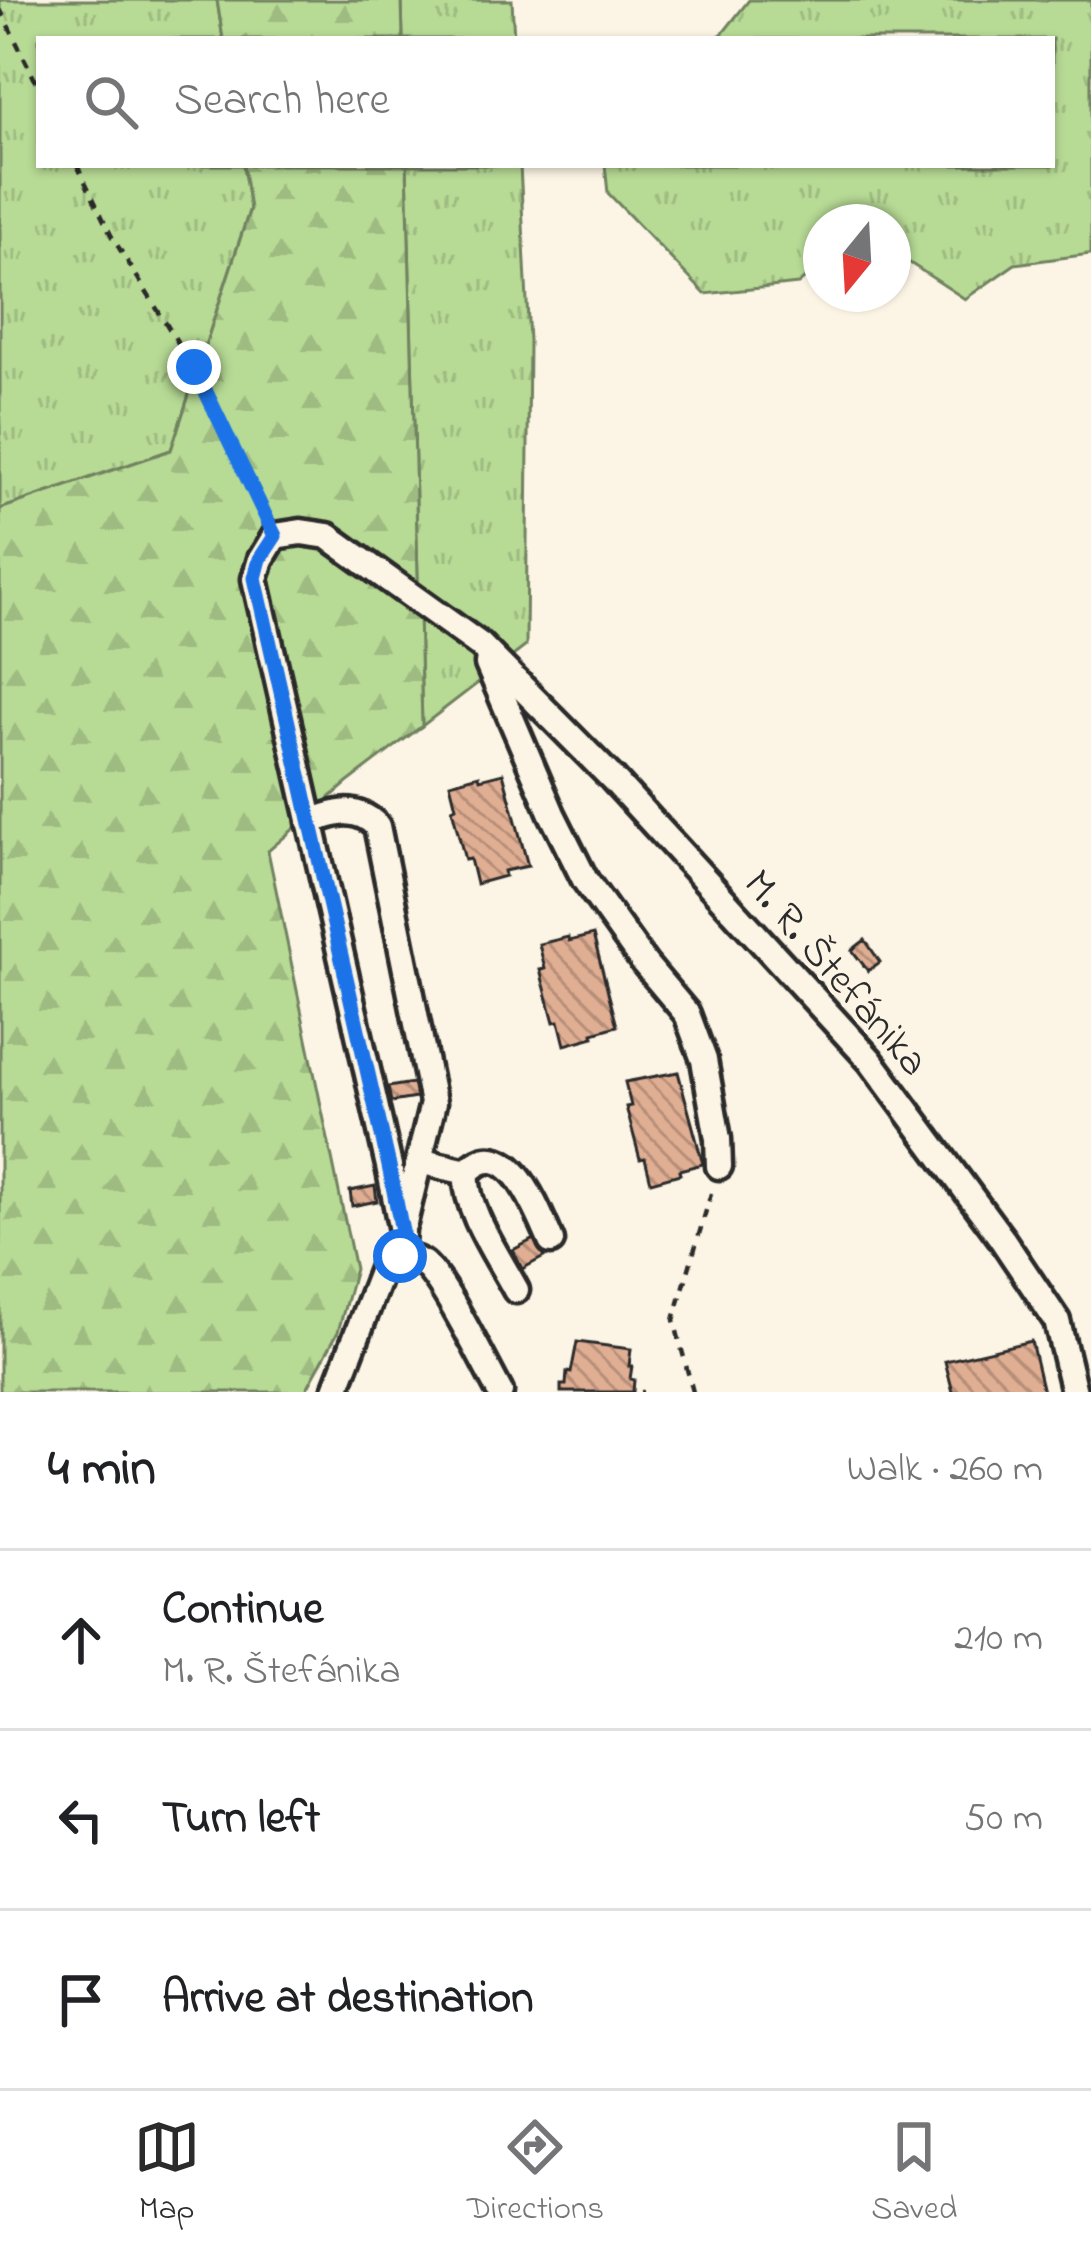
<!DOCTYPE html>
<html lang="en">
<head>
<meta charset="utf-8">
<style>
  body { margin:0; font-family:"Indie Flower",sans-serif; background:#f6f6f6; color:#202124 }
  .compass { position:absolute; left:803px; top:204px; width:108px; height:108px; border-radius:50%; background:#fff; box-shadow:0 3px 9px #0004; rotate:198deg }
  .stop { position:absolute; width:36px; height:36px; margin:-27px; border:9px solid #1a73e8; border-radius:50%; background:#fff }
  .stop.end { background:#1a73e8; border-color:#fff; box-shadow:0 3px 12px #0008 }
  .list { margin:0; padding:0; list-style:none }
  h2 { display:flex; justify-content:space-between; align-items:center; height:156px; margin:0; padding:0 48px; font-size:51px }
  h2 small { font-size:39px; font-weight:400; color:#757577 }
  .list li { display:grid; grid-template-columns:78px 1fr auto; gap:36px; align-items:center; box-sizing:border-box; height:180px; padding:0 48px; border-top:3px solid #e0e0e0 }
  .list b { display:block; font-size:45px; white-space:nowrap }
  .list p { margin:0; font-size:39px; white-space:nowrap; color:#757577 }
  .list em { font-size:39px; font-style:normal; color:#757577 }
  .icon { flex:none; width:66px; height:66px; fill:none; stroke:currentColor; stroke-width:2; stroke-linecap:round; stroke-linejoin:round }
  .map { position:relative; flex:none; width:1091px; height:1392px; overflow:hidden }
  .search { position:absolute; background:#fff; box-shadow:0 3px 9px #0004; left:36px; right:36px; top:36px; height:132px; display:flex; align-items:center; gap:30px; box-sizing:border-box; padding:0 42px; border-radius:0px; color:#757577; font-size:45px }
  .sheet { height:696px; background:#fff }
  nav { display:flex; justify-content:space-around; align-items:center; box-sizing:border-box; height:168px; border-top:3px solid #e0e0e0; background:#fff; font-size:33px; color:#757577 }
  nav a { display:grid; justify-items:center; gap:6px }
  nav .on { color:#2b2b2b }
  .map>svg:first-child { display:block }
</style>
</head>
<body>
<div class="map">
<svg width="1091" height="1392" viewBox="0 0 1091 1392">
  <defs>
    <pattern id="grass-tufts" width="24" height="20" patternUnits="userSpaceOnUse" patternTransform="scale(3)"><rect width="24" height="20" fill="#b7da95"/><path d="M3 7l-1-3M5 7V3M7 7l1-3M15 17l-1-3M17 17v-4M19 17l1-3" fill="none" stroke="#9ebb81"/></pattern>
    <pattern id="forest-firs" width="22" height="20" patternUnits="userSpaceOnUse" patternTransform="scale(3)"><rect width="22" height="20" fill="#b7da95"/><path d="M5 1l3.5 6h-7zM16 11l3.5 6h-7z" fill="#9ebb81"/></pattern>
    <pattern id="building-back-hatch" width="6" height="6" patternUnits="userSpaceOnUse" patternTransform="scale(3)"><rect width="6" height="6" fill="#e0ae93"/><path d="M-1 5l2 2M0 0l6 6M5-1l2 2" fill="none" stroke="#b68e78"/></pattern>
  </defs>
  <rect width="100%" height="100%" fill="#fcf5e5"/>
  <filter id="ink" filterUnits="userSpaceOnUse"><feTurbulence type="fractalNoise" baseFrequency=".00833" numOctaves="2"/><feDisplacementMap in="SourceGraphic" scale="24" xChannelSelector="R" yChannelSelector="G"/><feConvolveMatrix kernelMatrix="1 2 1 2 8 2 1 2 1" color-interpolation-filters="sRGB"/></filter>
  <g filter="url(#ink)">
    <g fill="url(#grass-tufts)" stroke="#718260" stroke-width="3">
      <polygon points="0,0 217,0 223,39 39,39 39,165 243,165 250,208 171,450 0,509"/>
      <polygon points="402,0 512,0 514,39 403,39"/>
      <polygon points="749,0 1091,0 1091,254 1015,264 965,299 893,252 893,222 821,222 821,265 798,284 705,294 608,193 605,165 1052,165 1052,39 715,39 723,33"/>
      <polygon points="407,165 520,165 529,341 526,646 422,726"/>
    </g>
    <g fill="url(#forest-firs)" stroke="#718260" stroke-width="3">
      <polygon points="217,0 402,0 403,39 223,39"/>
      <polygon points="243,165 407,165 422,726 347,783 268,851 355,1269 338,1332 305,1392 0,1392 0,509 171,450 250,209"/>
    </g>
    <g fill="url(#building-back-hatch)" stroke="#2b2b2b" stroke-width="3">
      <polygon points="503,773 528,866 504,871 505,876 476,884 470,859 465,860 452,809 456,807 450,783 479,775 480,779"/>
      <polygon points="593,935 617,1026 593,1033 594,1037 565,1045 559,1021 554,1022 540,970 545,969 539,944 568,937 569,941"/>
      <polygon points="865,940 880,962 868,971 852,950"/>
      <polygon points="678,1072 703,1164 679,1170 680,1174 651,1182 645,1158 640,1159 626,1107 631,1106 625,1082"/>
      <polygon points="413,1083 416,1098 391,1102 388,1087"/>
      <polygon points="375,1186 377,1201 352,1206 350,1191"/>
      <polygon points="534,1239 544,1257 522,1269 513,1250"/>
      <polygon points="1031,1341 1043,1392 953,1392 945,1361"/>
      <polygon points="577,1342 631,1349 629,1366 632,1366 630,1379 634,1380 633,1392 561,1392 561,1385 566,1385 567,1372 571,1373"/>
    </g>
    <g fill="none" stroke-linecap="round" stroke-linejoin="round">
      <g stroke="#2b2b2b" stroke-width="33">
        <g id="minor">
          <polyline points="488,664 552,814 585,880 645,964 687,1014 704,1060 718,1139 719,1166"/>
          <path d="M310,822C336,812 356,805 377,826L433,1103L404,1223"/>
          <path d="M419,1161L467,1172C508,1129 538,1212 551,1241"/>
          <path d="M467,1172C463,1207 499,1258 516,1290"/>
          <polyline points="400,1256 402,1231 389,1166 255,579 261,559 275,536 301,532 328,536 480,645 612,778 870,1060 1002,1239 1057,1321 1074,1392"/>
          <path d="M335,1392L386,1259C398,1256 411,1256 422,1263C441,1274 486,1367 500,1392"/>
        </g>
      </g>
      <g stroke="#2b2b2b" stroke-width="4.5" stroke-dasharray="9 9" stroke-linecap="butt">
        <polyline points="0,9 39,88"/>
        <polyline points="77,165 111,235 193,367 265,515"/>
        <polyline points="641,1392 643,1392"/>
        <polyline points="693,1392 674,1320 712,1190"/>
      </g>
      <use href="#minor" stroke="#fcf5e5" stroke-width="24"/>
    </g>
  </g>
  <g fill="none" stroke-linecap="round" stroke-linejoin="round" filter="url(#ink)">
    <polyline stroke="#1a73e8" stroke-width="15" points="194,367 275,536 260,559 255,578 389,1166 402,1231 400,1256"/>
  </g>
  <g text-anchor="middle" stroke-width="9" stroke-linejoin="round" paint-order="stroke">
    <g font-size="42" fill="#2b2b2b" stroke="#fcf5e5">
      <text transform="translate(838 971) rotate(49)" y="15">M. R. Štefánika</text>
    </g>
  </g>
</svg>
<svg class="compass" viewBox="-18 -18 36 36"><path d="M0-13l5 13h-10z" fill="#e53935"/><path d="M0 13l5-13h-10z" fill="#757577"/></svg>
<div class="stop" style="left:400px;top:1256px"></div>
<div class="stop end" style="left:194px;top:367px"></div>
<div class="search"><svg class="icon" aria-label="search" viewBox="0 0 24 24"><circle cx="10" cy="10" r="6"/><path d="M15 15l6 6"/></svg>Search here</div>
</div>
<section class="sheet">
<h2>4 min<small>Walk · 260 m</small></h2>
<ul class="list">
<li><svg class="icon" aria-label="ahead" viewBox="0 0 24 24"><path d="M12 20V5M6 11l6-6 6 6"/></svg><div><b>Continue</b><p>M. R. Štefánika</p></div><em>210 m</em></li>
<li><svg class="icon" aria-label="left" viewBox="0 0 24 24"><path d="M17 20v-9H6M10 6l-5 5 5 5"/></svg><div><b>Turn left</b></div><em>50 m</em></li>
<li><svg class="icon" aria-label="arrive" viewBox="0 0 24 24"><path d="M6 21V4h12l-3 4 3 4H6"/></svg><div><b>Arrive at destination</b></div></li>
</ul>
</section>
<nav>
<a class="on"><svg class="icon" aria-label="map" viewBox="0 0 24 24"><path d="M3 6l6-2 6 2 6-2v14l-6 2-6-2-6 2zM9 4v14M15 6v14"/></svg>Map</a>
<a><svg class="icon" aria-label="directions" viewBox="0 0 24 24"><path d="M12 3l9 9-9 9-9-9zM9 14v-3h6M13 9l2 2-2 2"/></svg>Directions</a>
<a><svg class="icon" aria-label="saved" viewBox="0 0 24 24"><path d="M7 4h10v16l-5-4-5 4z"/></svg>Saved</a>
</nav>
</body>
</html>
